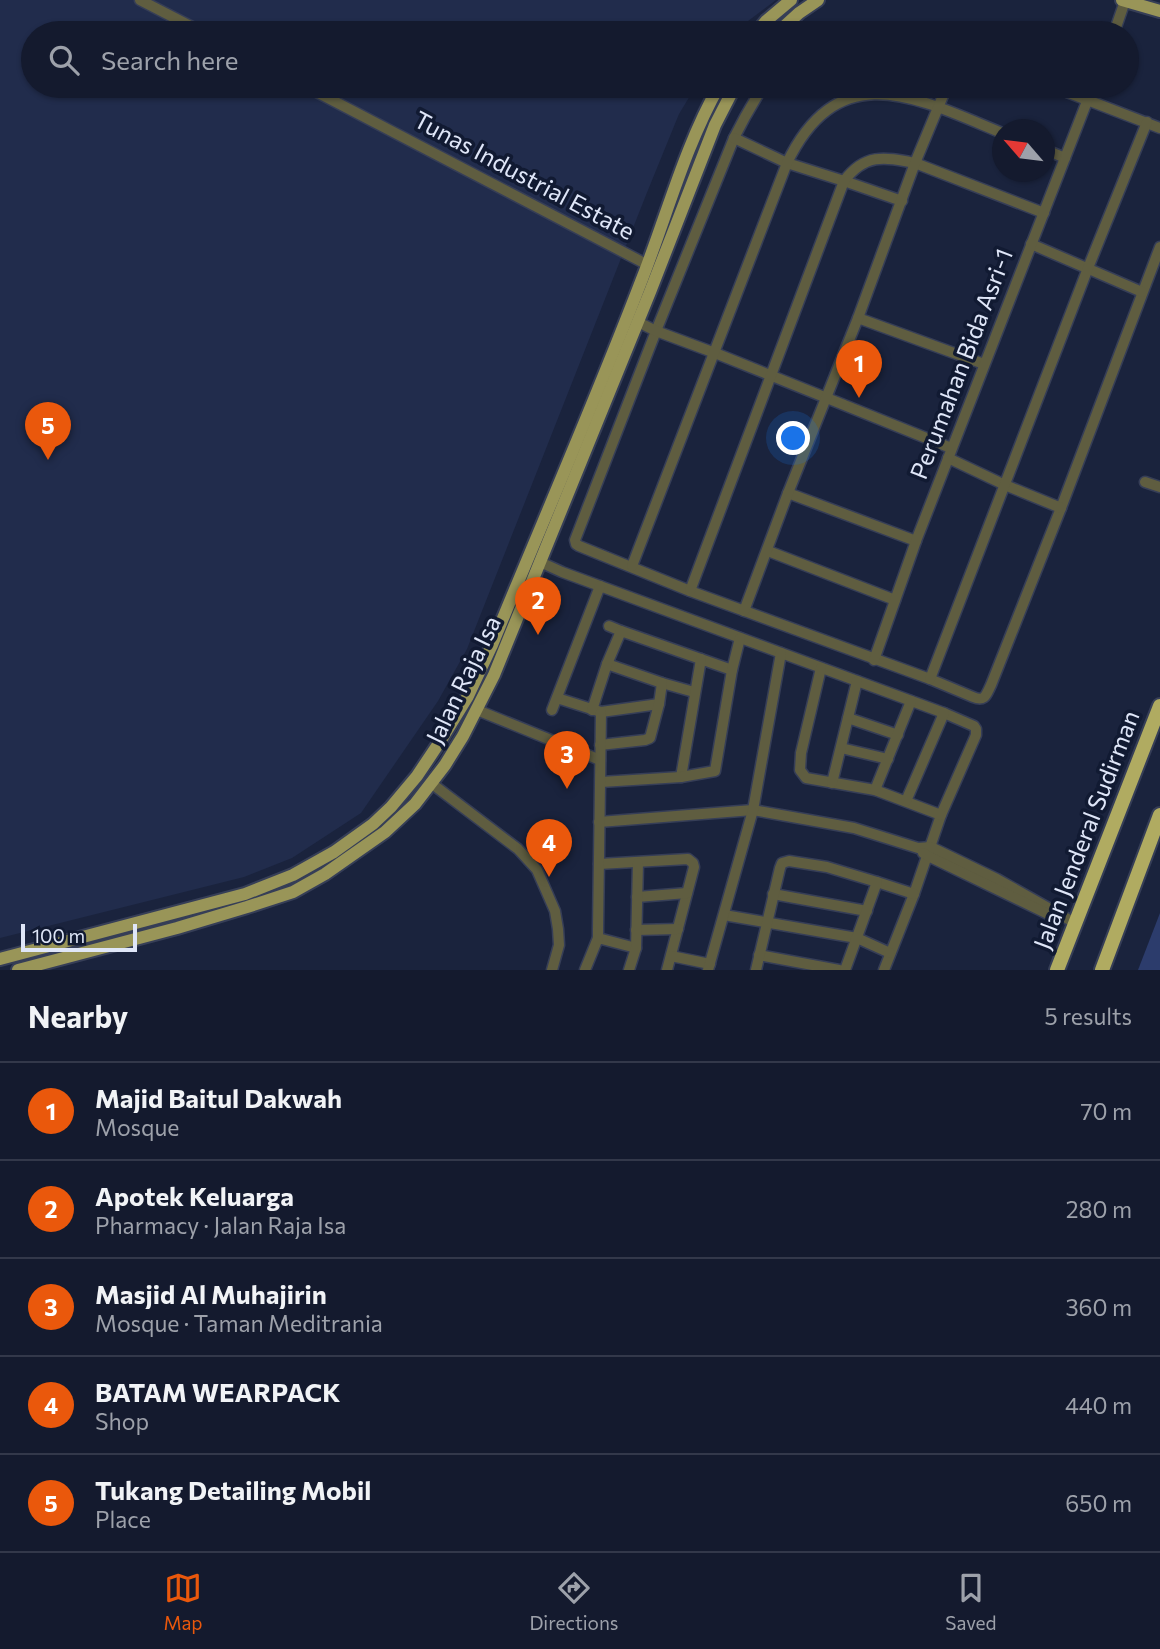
<!DOCTYPE html>
<html lang="en">
<head>
<meta charset="utf-8">
<style>
  body { margin:0; font-family:Commissioner,sans-serif; background:#21273a; color:#f1f3f6 }
  .compass { position:absolute; left:992px; top:119px; width:63px; height:63px; border-radius:50%; background:#141a2e; box-shadow:0 2px 5px #0004; rotate:298deg }
  .scale { position:absolute; left:21px; bottom:18px; width:116px; box-sizing:border-box; padding-left:7px; border:4px solid #dfe6f8; border-top:0; font-size:19px; line-height:24px; white-space:nowrap; color:#dfe6f8; -webkit-text-stroke:5px #111a32; paint-order:stroke }
  .you { position:absolute; left:794px; top:439px; width:24px; height:24px; margin:-18px; border:5px solid #fff; border-radius:50%; background:#1a73e8; box-shadow:0 0 0 10px #1a73e833 }
  .badge { display:grid; place-items:center; width:46px; height:46px; border-radius:50%; background:#ea580c; color:#fff; font-size:23px; font-weight:700 }
  .pin { position:absolute; translate:-50% -58px; filter:drop-shadow(0 2px 4px #0008) }
  .pin::after { content:''; position:absolute; top:37px; width:24px; height:21px; background:inherit; clip-path:polygon(0 0,100% 0,50% 100%) }
  .list { margin:0; padding:0; list-style:none }
  h2 { display:flex; justify-content:space-between; align-items:center; height:91px; margin:0; padding:0 28px; font-size:30px }
  h2 small { font-size:23px; font-weight:400; color:#9da1aa }
  .list li { display:grid; grid-template-columns:46px 1fr auto; gap:21px; align-items:center; box-sizing:border-box; height:98px; padding:0 28px; border-top:2px solid #33384a }
  .list b { display:block; font-size:26px; white-space:nowrap }
  .list p { margin:0; font-size:23px; white-space:nowrap; color:#9da1aa }
  .list em { font-size:23px; font-style:normal; color:#9da1aa }
  .icon { flex:none; width:38px; height:38px; fill:none; stroke:currentColor; stroke-width:2; stroke-linecap:round; stroke-linejoin:round }
  .map { position:relative; flex:none; width:1160px; height:970px; overflow:hidden }
  .search { position:absolute; background:#141a2e; box-shadow:0 2px 5px #0004; left:21px; right:21px; top:21px; height:77px; display:flex; align-items:center; gap:18px; box-sizing:border-box; padding:0 24px; border-radius:38px; color:#9da1aa; font-size:26px }
  .sheet { height:581px; background:#141a2e }
  nav { display:flex; justify-content:space-around; align-items:center; box-sizing:border-box; height:98px; border-top:2px solid #33384a; background:#141a2e; font-size:19px; color:#9da1aa }
  nav a { display:grid; justify-items:center; gap:4px }
  nav .on { color:#ea580c }
  .map>svg:first-child { display:block }
</style>
</head>
<body>
<div class="map">
<svg width="1160" height="970" viewBox="0 0 1160 970">
  <rect width="100%" height="100%" fill="#1a233d"/>
  <polygon fill="#212c4c" points="0,0 776,0 732,33 33,33 33,86 696,86 679,114 646,195 467,649 438,701 361,813 292,858 244,877 0,938"/>
  <polygon fill="#2c3c6c" points="1160,913 1160,970 1138,970"/>
  <g fill="none" stroke-linecap="round" stroke-linejoin="round">
    <g stroke="#363e57" stroke-width="13">
      <g id="minor">
        <polyline points="140,0 204,33"/>
        <path d="M852,33C873,28 896,26 917,33"/>
        <polyline points="1114,33 1125,1"/>
        <polyline points="305,86 648,265"/>
        <path d="M763,86L745,117L734,138L656,331L575,540L576,544L579,546L690,591L930,679L973,697C985,702 986,695 991,685L1061,508L1160,247"/>
        <polyline points="1051,86 1160,128"/>
        <polyline points="734,138 787,163 844,181 902,201"/>
        <polyline points="1044,149 1065,158"/>
        <polyline points="1031,244 1142,292"/>
        <polyline points="858,318 984,364"/>
        <polyline points="638,322 656,331 715,353 951,448"/>
        <polyline points="948,458 1005,485 1061,508"/>
        <polyline points="1145,482 1160,487"/>
        <polyline points="788,493 916,541"/>
        <polyline points="768,551 895,600"/>
        <polyline points="540,562 562,572 944,713 974,726 976,729 976,735 941,815 914,894 884,970"/>
        <path d="M632,566L787,163C839,55 917,98 1002,133"/>
        <path d="M690,591L844,181C865,153 884,157 915,163L1044,213"/>
        <polyline points="744,611 788,493 858,318 915,163 947,86"/>
        <polyline points="609,626 621,631"/>
        <polyline points="874,660 916,541 1093,86"/>
        <polyline points="607,664 662,683 694,692"/>
        <polyline points="821,668 801,753 800,770 806,778 875,790 941,815"/>
        <polyline points="930,679 1088,268 1147,122"/>
        <polyline points="557,698 601,712 659,704"/>
        <polyline points="477,710 600,760"/>
        <polyline points="552,710 600,586"/>
        <polyline points="592,710 607,664 621,631 732,670"/>
        <polyline points="848,718 898,735"/>
        <polyline points="600,745 645,740 650,738 659,704 662,683"/>
        <polyline points="841,748 888,759"/>
        <polyline points="681,777 701,659"/>
        <polyline points="601,782 681,777 715,771 732,670 740,638"/>
        <polyline points="431,783 518,849 537,870 555,911 558,929 559,945 552,970"/>
        <polyline points="832,783 857,681"/>
        <polyline points="875,790 911,701"/>
        <polyline points="906,801 944,713"/>
        <polyline points="599,822 753,810 854,828 918,848 931,847 997,879 1075,923"/>
        <polyline points="923,853 928,856 1050,915 1058,914"/>
        <polyline points="599,864 688,859 693,863 694,867 667,970"/>
        <polyline points="877,882 914,894"/>
        <polyline points="773,894 867,911"/>
        <polyline points="637,897 687,893"/>
        <polyline points="724,915 857,938 890,953"/>
        <polyline points="636,930 678,929"/>
        <polyline points="598,938 636,948"/>
        <polyline points="759,955 839,970"/>
        <polyline points="671,956 710,964"/>
        <polyline points="585,970 598,938 598,929 601,712"/>
        <polyline points="629,970 636,948 638,863"/>
        <polyline points="708,970 753,810 781,653"/>
        <polyline points="756,970 780,868 782,863 789,861 827,867 877,882 845,970"/>
      </g>
    </g>
    <g stroke="#363e57" stroke-width="16">
      <g id="major">
        <polyline points="1122,0 1160,11"/>
        <polyline points="756,33 766,21 791,0"/>
        <polyline points="777,33 799,13 818,0"/>
        <path d="M0,959L245,894L293,875L334,852L373,824L391,807L417,776L441,740L468,696L492,645C542,523 595,402 642,279C667,215 685,146 719,86"/>
        <polyline points="18,970 177,928 247,907 293,892 325,874 385,832 415,804 445,765 463,736 494,675 650,292 715,125 735,86"/>
      </g>
    </g>
    <g stroke="#363e57" stroke-width="18">
      <g id="highway">
        <polyline points="1057,970 1160,706"/>
        <polyline points="1102,970 1160,815"/>
      </g>
    </g>
    <use href="#minor" stroke="#5f5d40" stroke-width="10"/>
    <use href="#major" stroke="#999558" stroke-width="12"/>
    <use href="#highway" stroke="#b0ab61" stroke-width="14"/>
  </g>
  <g text-anchor="middle" stroke-width="7" stroke-linejoin="round" paint-order="stroke">
    <g font-size="24" fill="#dfe6f8" stroke="#111a32">
      <text transform="translate(524 176) rotate(28)" y="8">Tunas Industrial Estate</text>
      <text transform="translate(962 364) rotate(-69)" y="8">Perumahan Bida Asri-1</text>
      <text transform="translate(464 680) rotate(-64)" y="8">Jalan Raja Isa</text>
      <text transform="translate(1087 830) rotate(-69)" y="8">Jalan Jenderal Sudirman</text>
    </g>
  </g>
</svg>
<svg class="compass" viewBox="-18 -18 36 36"><path d="M0-13l5 13h-10z" fill="#e53935"/><path d="M0 13l5-13h-10z" fill="#9da1aa"/></svg>
<div class="scale">100 m</div>
<div class="you"></div>
<div class="pin badge" style="left:859px;top:398px">1</div>
<div class="pin badge" style="left:538px;top:635px">2</div>
<div class="pin badge" style="left:567px;top:789px">3</div>
<div class="pin badge" style="left:549px;top:877px">4</div>
<div class="pin badge" style="left:48px;top:460px">5</div>
<div class="search"><svg class="icon" aria-label="search" viewBox="0 0 24 24"><circle cx="10" cy="10" r="6"/><path d="M15 15l6 6"/></svg>Search here</div>
</div>
<section class="sheet">
<h2>Nearby<small>5 results</small></h2>
<ul class="list">
<li><span class="badge">1</span><div><b>Majid Baitul Dakwah</b><p>Mosque</p></div><em>70 m</em></li>
<li><span class="badge">2</span><div><b>Apotek Keluarga</b><p>Pharmacy · Jalan Raja Isa</p></div><em>280 m</em></li>
<li><span class="badge">3</span><div><b>Masjid Al Muhajirin</b><p>Mosque · Taman Meditrania</p></div><em>360 m</em></li>
<li><span class="badge">4</span><div><b>BATAM WEARPACK</b><p>Shop</p></div><em>440 m</em></li>
<li><span class="badge">5</span><div><b>Tukang Detailing Mobil</b><p>Place</p></div><em>650 m</em></li>
</ul>
</section>
<nav>
<a class="on"><svg class="icon" aria-label="map" viewBox="0 0 24 24"><path d="M3 6l6-2 6 2 6-2v14l-6 2-6-2-6 2zM9 4v14M15 6v14"/></svg>Map</a>
<a><svg class="icon" aria-label="directions" viewBox="0 0 24 24"><path d="M12 3l9 9-9 9-9-9zM9 14v-3h6M13 9l2 2-2 2"/></svg>Directions</a>
<a><svg class="icon" aria-label="saved" viewBox="0 0 24 24"><path d="M7 4h10v16l-5-4-5 4z"/></svg>Saved</a>
</nav>
</body>
</html>
